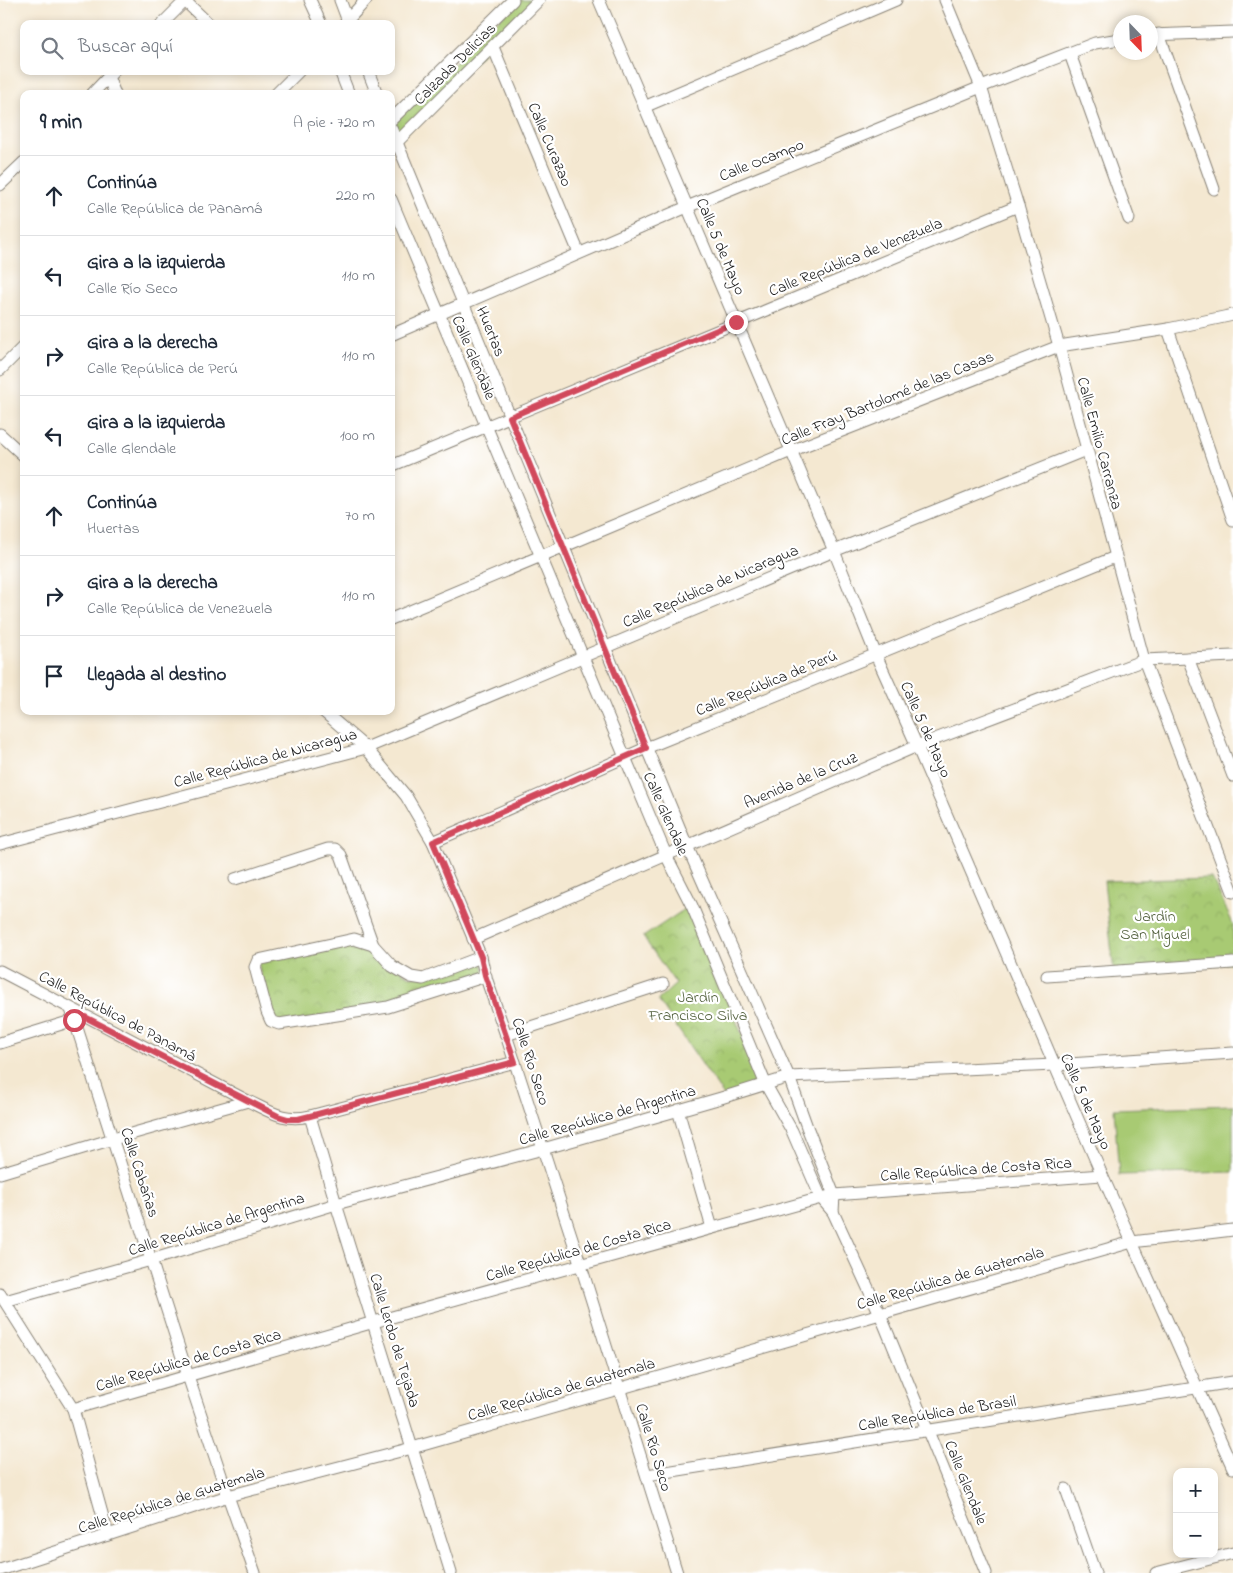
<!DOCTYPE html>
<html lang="es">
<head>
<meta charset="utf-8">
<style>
  body { margin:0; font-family:"Indie Flower",sans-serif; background:#f6f6f7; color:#1f2937 }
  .controls { position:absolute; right:15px; bottom:15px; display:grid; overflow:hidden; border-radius:10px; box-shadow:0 2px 8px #0003 }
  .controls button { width:45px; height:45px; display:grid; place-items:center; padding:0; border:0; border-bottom:1px solid #e0e1e3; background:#fff; color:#1f2937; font:25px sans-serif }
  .compass { position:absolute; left:1113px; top:15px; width:45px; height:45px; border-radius:50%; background:#fff; box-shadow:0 2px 8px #0003; rotate:157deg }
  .stop { position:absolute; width:15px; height:15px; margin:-11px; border:4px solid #d1495b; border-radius:50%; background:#fff }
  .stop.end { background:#d1495b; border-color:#fff; box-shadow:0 1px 5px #0008 }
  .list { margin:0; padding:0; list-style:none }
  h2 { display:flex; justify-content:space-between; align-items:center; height:65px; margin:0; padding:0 20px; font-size:21px }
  h2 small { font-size:16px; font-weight:400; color:#747a83 }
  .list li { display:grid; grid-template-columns:32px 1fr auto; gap:15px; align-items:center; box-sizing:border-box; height:80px; padding:0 20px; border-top:1px solid #e0e1e3 }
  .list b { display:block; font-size:19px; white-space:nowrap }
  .list p { margin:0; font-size:16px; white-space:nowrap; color:#747a83 }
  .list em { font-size:16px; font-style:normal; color:#747a83 }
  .icon { flex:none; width:28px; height:28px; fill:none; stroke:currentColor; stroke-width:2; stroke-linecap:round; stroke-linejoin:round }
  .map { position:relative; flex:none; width:1233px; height:1573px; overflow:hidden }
  .search { position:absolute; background:#fff; box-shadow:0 2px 8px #0003; left:20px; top:20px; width:375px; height:55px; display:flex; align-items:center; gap:12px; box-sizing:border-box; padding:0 18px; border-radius:10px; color:#747a83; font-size:19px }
  .panel { position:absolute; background:#fff; box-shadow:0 2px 8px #0003; left:20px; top:90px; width:375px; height:625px; border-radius:10px }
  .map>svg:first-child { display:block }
</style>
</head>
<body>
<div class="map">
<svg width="1233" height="1573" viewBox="0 0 1233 1573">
  <defs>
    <pattern id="park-crowns" width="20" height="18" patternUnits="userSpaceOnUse" patternTransform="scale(1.25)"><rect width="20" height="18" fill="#a8ca73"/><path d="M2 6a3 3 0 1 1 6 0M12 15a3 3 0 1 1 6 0" fill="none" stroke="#90ad63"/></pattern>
  </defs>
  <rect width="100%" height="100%" fill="#fff"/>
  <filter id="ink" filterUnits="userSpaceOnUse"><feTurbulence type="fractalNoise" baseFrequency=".02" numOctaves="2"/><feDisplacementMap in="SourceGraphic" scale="10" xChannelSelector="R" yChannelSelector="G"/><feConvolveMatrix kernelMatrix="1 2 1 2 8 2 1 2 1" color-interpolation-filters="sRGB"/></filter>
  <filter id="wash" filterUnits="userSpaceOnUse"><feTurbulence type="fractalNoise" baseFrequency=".0096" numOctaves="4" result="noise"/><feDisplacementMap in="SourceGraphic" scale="20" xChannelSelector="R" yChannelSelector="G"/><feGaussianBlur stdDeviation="1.12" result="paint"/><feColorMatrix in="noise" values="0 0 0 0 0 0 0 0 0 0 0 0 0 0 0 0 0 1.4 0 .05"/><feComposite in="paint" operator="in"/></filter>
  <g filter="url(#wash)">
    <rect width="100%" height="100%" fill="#f4e8d1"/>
    <g fill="url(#park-crowns)" stroke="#627348">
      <polygon points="1212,878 1233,924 1233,963 1114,972 1104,881"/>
      <polygon points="688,907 763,1084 724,1096 658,1000 676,984 643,937"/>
      <polygon points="354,939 411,977 482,962 485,975 388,1007 279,1024 267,1012 258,960"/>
    </g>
    <g fill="#a8ca73" stroke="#627348">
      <polygon points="519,0 534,0 401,139 395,122"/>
      <polygon points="1233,1105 1233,1172 1119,1175 1114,1109"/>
    </g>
  </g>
  <g filter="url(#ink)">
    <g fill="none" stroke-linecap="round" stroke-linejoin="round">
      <g stroke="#888276" stroke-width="13">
        <g id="street">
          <polyline points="310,0 321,24"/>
          <polyline points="340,0 349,24"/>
          <polyline points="599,0 834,551 876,655 917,746 1102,1175 1233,1468"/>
          <polyline points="945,0 981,87 1018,206 1059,346 1144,660 1233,892"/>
          <polyline points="185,1 209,24"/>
          <polyline points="162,24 186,0"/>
          <polyline points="344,24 366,0"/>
          <polyline points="1159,34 1214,189"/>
          <polyline points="1150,35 1233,32"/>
          <polyline points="493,47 579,253"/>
          <polyline points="1070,54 1129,219"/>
          <polyline points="340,71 349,94"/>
          <polyline points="368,71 377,94"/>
          <polyline points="108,77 115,94"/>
          <polyline points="92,94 114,71"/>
          <polyline points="276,94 299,71"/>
          <polyline points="644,107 896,0"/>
          <polyline points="391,120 513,0"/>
          <polyline points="391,128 687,846 789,1077 807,1127 834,1195 833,1212"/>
          <polyline points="392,147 539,0"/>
          <polyline points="0,185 24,162"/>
          <polyline points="391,199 666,855 692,906 766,1085 792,1131 821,1198 833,1212 880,1314 986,1573"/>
          <polyline points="1168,329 1233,520"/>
          <polyline points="391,335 687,207 981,87 1095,43 1120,39"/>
          <polyline points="0,370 24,346"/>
          <polyline points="0,434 24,456"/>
          <polyline points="391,466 1018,206"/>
          <polyline points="391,619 791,451 1059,346 1168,329 1233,315"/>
          <polyline points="1188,658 1233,776"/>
          <polyline points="323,711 366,748 406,796 433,842 481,957 485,975 506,1035 581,1266 677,1573"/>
          <polyline points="433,842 646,748 1115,557"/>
          <polyline points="0,844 366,748 834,551 1086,450"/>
          <polyline points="235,879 328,849 335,849 341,855 373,945 392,966 411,977 423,979 481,957"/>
          <polyline points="473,939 917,746 1144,660 1233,656"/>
          <polyline points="373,945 354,939 258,960 255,967 267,1012 271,1021 279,1024 388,1007 486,976"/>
          <path d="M0,971L248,1101C271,1112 284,1122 310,1116L515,1062"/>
          <polyline points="1047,976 1233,963"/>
          <polyline points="71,1009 188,1376 228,1496 255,1573"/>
          <polyline points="506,1035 663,984"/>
          <polyline points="0,1043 81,1018"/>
          <polyline points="678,1110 712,1228"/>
          <polyline points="310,1116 336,1204 451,1573"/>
          <polyline points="0,1173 113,1139 248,1101"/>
          <polyline points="0,1294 73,1409 108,1535"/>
          <polyline points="5,1301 151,1260 336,1204 543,1149 721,1098 789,1077 1054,1065 1233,1053"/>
          <polyline points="73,1409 374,1322 821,1198 834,1195 1102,1175"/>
          <polyline points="647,1475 1233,1382"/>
          <polyline points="1066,1489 1095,1573"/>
          <polyline points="0,1570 228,1496 412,1448 1132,1242 1233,1230"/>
          <polyline points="1156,1573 1233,1553"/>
        </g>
      </g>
      <use href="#street" stroke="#fff" stroke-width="11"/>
    </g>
  </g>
  <g fill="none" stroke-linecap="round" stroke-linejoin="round" filter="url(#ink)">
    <polyline stroke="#d1495b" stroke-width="6" points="74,1020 85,1017 278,1116 288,1119 298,1119 310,1116 515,1062 485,975 481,957 433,842 646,748 510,417 736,322"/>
  </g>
  <g text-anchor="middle" stroke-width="4.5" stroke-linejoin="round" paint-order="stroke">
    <g font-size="16" fill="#1c1c1c" stroke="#fff">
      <text transform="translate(454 63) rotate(-45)" y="6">Calzada Delicias</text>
      <text transform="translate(551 144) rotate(67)" y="6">Calle Curazao</text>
      <text transform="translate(761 159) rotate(-22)" y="6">Calle Ocampo</text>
      <text transform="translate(722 246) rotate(67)" y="6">Calle 5 de Mayo</text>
      <text transform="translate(855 256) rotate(-22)" y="6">Calle República de Venezuela</text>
      <text transform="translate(492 331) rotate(68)" y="6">Huertas</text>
      <text transform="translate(475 357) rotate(67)" y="6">Calle Glendale</text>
      <text transform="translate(887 397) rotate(-22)" y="6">Calle Fray Bartolomé de las Casas</text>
      <text transform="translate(1101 443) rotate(75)" y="6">Calle Emilio Carranza</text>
      <text transform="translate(710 585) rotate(-23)" y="6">Calle República de Nicaragua</text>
      <text transform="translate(766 682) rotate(-22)" y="6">Calle República de Perú</text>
      <text transform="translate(927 729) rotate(66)" y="6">Calle 5 de Mayo</text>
      <text transform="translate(265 757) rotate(-15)" y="6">Calle República de Nicaragua</text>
      <text transform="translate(800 779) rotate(-23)" y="6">Avenida de la Cruz</text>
      <text transform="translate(667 813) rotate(66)" y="6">Calle Glendale</text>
      <text transform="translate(118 1015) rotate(28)" y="6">Calle República de Panamá</text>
      <text transform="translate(532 1061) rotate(72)" y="6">Calle Río Seco</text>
      <text transform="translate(1087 1101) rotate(66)" y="6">Calle 5 de Mayo</text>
      <text transform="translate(607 1114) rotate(-16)" y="6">Calle República de Argentina</text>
      <text transform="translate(976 1168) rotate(-4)" y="6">Calle República de Costa Rica</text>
      <text transform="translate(141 1172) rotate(72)" y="6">Calle Cabañas</text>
      <text transform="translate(216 1223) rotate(-17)" y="6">Calle República de Argentina</text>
      <text transform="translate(578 1249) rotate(-16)" y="6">Calle República de Costa Rica</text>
      <text transform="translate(950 1277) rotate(-16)" y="6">Calle República de Guatemala</text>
      <text transform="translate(396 1340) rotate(73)" y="6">Calle Lerdo de Tejada</text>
      <text transform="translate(188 1359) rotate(-16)" y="6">Calle República de Costa Rica</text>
      <text transform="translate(561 1388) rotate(-16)" y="6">Calle República de Guatemala</text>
      <text transform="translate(937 1412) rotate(-9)" y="6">Calle República de Brasil</text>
      <text transform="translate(655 1447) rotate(73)" y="6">Calle Río Seco</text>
      <text transform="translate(967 1482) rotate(68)" y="6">Calle Glendale</text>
      <text transform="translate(171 1499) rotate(-17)" y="6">Calle República de Guatemala</text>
    </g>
    <g font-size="16" fill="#54623f" stroke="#fff">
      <text x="1155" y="921">Jardín<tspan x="1155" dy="18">San Miguel</tspan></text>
      <text x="698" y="1002">Jardín<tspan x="698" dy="18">Francisco Silva</tspan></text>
    </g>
  </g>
</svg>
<div class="controls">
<button>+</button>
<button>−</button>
</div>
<svg class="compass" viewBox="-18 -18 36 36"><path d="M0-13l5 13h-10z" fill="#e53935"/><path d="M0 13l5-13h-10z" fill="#747a83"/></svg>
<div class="stop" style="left:74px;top:1020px"></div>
<div class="stop end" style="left:736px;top:322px"></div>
<div class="search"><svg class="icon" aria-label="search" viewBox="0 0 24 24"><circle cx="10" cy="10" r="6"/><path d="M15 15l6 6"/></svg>Buscar aquí</div>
<section class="panel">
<h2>9 min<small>A pie · 720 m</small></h2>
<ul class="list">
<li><svg class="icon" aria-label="ahead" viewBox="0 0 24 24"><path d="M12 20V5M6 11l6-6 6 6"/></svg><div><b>Continúa</b><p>Calle República de Panamá</p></div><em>220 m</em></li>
<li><svg class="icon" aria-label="left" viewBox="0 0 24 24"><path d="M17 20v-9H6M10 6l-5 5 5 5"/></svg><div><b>Gira a la izquierda</b><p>Calle Río Seco</p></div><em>110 m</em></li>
<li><svg class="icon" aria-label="right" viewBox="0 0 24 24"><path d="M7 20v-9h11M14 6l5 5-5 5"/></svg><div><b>Gira a la derecha</b><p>Calle República de Perú</p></div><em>110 m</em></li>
<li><svg class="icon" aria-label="left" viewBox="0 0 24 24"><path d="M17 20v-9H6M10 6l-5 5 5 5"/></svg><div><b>Gira a la izquierda</b><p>Calle Glendale</p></div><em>100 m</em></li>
<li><svg class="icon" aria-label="ahead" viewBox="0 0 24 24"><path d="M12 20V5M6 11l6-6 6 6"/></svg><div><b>Continúa</b><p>Huertas</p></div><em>70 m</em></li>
<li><svg class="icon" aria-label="right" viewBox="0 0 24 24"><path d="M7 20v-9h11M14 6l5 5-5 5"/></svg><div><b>Gira a la derecha</b><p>Calle República de Venezuela</p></div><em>110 m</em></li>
<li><svg class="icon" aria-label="arrive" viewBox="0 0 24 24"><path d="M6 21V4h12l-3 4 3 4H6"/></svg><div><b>Llegada al destino</b></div></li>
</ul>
</section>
</div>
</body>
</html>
